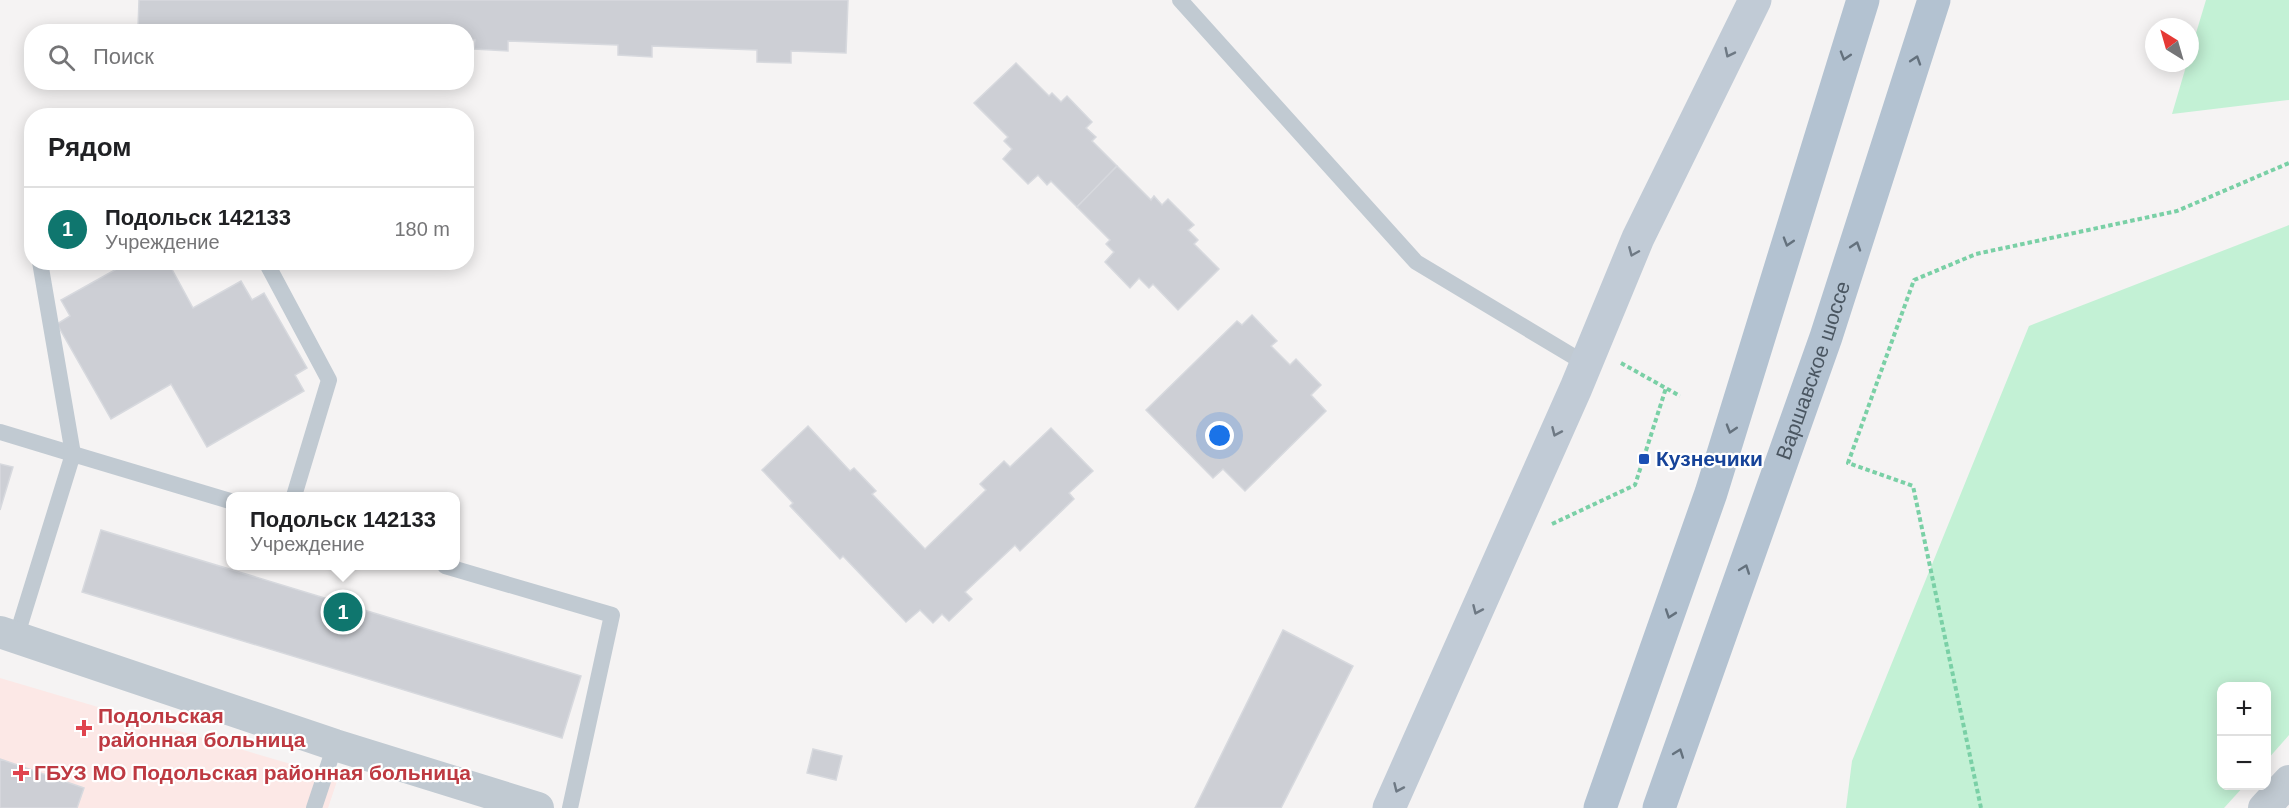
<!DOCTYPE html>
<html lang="ru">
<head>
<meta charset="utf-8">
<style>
  body { margin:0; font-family:Helvetica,sans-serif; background:#f2f2f2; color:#202124 }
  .controls { position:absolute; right:18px; bottom:18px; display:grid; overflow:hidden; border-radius:12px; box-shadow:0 3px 15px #0003 }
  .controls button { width:54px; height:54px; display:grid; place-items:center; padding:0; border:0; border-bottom:2px solid #e0e0e0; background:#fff; color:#202124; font:30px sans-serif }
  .compass { position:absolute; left:2145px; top:18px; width:54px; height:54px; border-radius:50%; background:#fff; box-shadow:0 3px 15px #0003; rotate:323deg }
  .you { position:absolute; left:1220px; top:436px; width:21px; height:21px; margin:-15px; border:4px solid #fff; border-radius:50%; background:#1a73e8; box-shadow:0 0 0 9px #1a73e833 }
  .badge { display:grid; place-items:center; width:39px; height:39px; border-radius:50%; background:#0f766e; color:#fff; font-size:20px; font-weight:700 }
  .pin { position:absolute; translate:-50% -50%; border:3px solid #fff; box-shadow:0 2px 6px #0006 }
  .popup { position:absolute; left:226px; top:492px; width:234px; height:78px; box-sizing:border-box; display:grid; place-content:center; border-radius:12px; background:#fff; filter:drop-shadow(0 2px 4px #0005); font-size:20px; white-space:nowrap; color:#757577 }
  .popup b { font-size:22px; color:#202124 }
  .popup::after { content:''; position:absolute; left:50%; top:100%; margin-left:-12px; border:12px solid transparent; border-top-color:#fff }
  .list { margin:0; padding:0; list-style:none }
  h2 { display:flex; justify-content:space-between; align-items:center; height:78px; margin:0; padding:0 24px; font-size:26px }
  h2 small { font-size:20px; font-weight:400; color:#757577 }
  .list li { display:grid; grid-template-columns:39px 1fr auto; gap:18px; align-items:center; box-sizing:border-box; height:84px; padding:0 24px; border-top:2px solid #e0e0e0 }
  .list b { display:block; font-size:22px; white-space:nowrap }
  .list p { margin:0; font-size:20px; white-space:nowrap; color:#757577 }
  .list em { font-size:20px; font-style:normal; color:#757577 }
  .icon { flex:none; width:33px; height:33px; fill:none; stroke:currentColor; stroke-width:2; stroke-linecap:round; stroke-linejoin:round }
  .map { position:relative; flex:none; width:2289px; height:808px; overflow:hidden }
  .search { position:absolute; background:#fff; box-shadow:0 3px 15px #0003; left:24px; top:24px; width:450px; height:66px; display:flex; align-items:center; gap:15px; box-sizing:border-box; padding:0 21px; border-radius:24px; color:#757577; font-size:22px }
  .panel { position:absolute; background:#fff; box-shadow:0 3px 15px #0003; left:24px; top:108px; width:450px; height:162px; border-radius:24px }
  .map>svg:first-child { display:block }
</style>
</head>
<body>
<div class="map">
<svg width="2289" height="808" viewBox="0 0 2289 808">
  <rect width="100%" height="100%" fill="#f5f3f3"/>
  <polygon fill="#fce8e6" points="0,678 338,778 328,808 0,808"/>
  <g fill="#c3f1d5">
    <polygon points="2206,0 2289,0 2289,100 2172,114 2187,63 2190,63 2190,53"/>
    <polygon points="2289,225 2289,735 2267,760 2266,686 2222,686 2222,786 2244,786 2224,808 1846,808 1852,761 2029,326"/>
  </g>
  <g fill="#cdcfd5" stroke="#d7d9de" stroke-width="1.5">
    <polygon points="139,0 848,0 846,53 791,51 791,63 757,62 757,50 652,46 652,57 618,55 618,45 508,41 508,51 474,49 475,40 466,40 466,32 193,32 138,28"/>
    <polygon points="1016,63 1049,96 1052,93 1061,102 1067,96 1092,122 1086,128 1096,137 1092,141 1117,166 1077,207 1051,181 1047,185 1038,175 1028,184 1003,159 1012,149 1004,141 1008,137 974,103"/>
    <polygon points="1117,166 1151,200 1154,196 1162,205 1168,199 1194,225 1188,230 1198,240 1194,244 1219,269 1178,310 1153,284 1149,288 1139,278 1130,288 1105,262 1114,252 1106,244 1110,240 1077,207"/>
    <polygon points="129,262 150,262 154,269 168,262 193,308 241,281 252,300 264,293 307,368 295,375 304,391 207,447 171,384 111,419 57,324 70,316 61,300"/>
    <polygon points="1252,315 1277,341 1271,346 1290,365 1296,359 1321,385 1311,395 1326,411 1245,491 1223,469 1213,478 1146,410 1237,321 1242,325"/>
    <polygon points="808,426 850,471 854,468 876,491 872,494 925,549 986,490 980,484 1004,461 1010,467 1051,428 1093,471 1069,493 1074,499 1020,551 1015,545 965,592 972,599 949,621 942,614 933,623 920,610 906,622 843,556 840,559 790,506 793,503 762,470"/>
    <polygon points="0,464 13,467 0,510"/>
    <polygon points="101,530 581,676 562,738 82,592"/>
    <polygon points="1283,630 1353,666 1281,808 1195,808"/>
    <polygon points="813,749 842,756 836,780 807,773"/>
    <polygon points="0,759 84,788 77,808 0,808"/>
  </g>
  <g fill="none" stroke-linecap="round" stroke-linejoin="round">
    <g stroke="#7ad0a6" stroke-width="4" stroke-dasharray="4.5 3" stroke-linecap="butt">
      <polyline points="1621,363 1680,396"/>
      <polyline points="1552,524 1635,485 1666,388"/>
      <polyline points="1981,808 1913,486 1848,463 1914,280 1976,254 2177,211 2289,163"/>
    </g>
    <g stroke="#c1cad2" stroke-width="16">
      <polyline points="1180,0 1416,262 1586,364"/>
      <polyline points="266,262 329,380 294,496"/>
      <polyline points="0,432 73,454 40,262"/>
      <polyline points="445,566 612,615 570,808"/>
      <polyline points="16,638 73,454 230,501"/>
      <polyline points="314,808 335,745"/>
    </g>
    <g stroke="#c1cad2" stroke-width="32">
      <polyline points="0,632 335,745 538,808"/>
      <polyline points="2264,808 2289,781"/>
    </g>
    <polyline stroke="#c1cbd6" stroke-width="33" points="1389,808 1576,388 1638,238 1755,0"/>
    <g stroke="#b3c2d1" stroke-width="33">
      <polyline points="1600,808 1711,493 1863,0"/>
      <path id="s1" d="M1659,808L1826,337L1934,0"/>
    </g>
  </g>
  <defs><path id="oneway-chevron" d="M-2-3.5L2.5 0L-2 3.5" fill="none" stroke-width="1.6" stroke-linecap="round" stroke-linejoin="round" transform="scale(1.5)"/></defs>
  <g stroke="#6e7984">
    <use href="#oneway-chevron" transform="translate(1729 53) rotate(116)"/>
    <use href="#oneway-chevron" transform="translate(1633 252) rotate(113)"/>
    <use href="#oneway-chevron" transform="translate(1556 432) rotate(114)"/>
    <use href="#oneway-chevron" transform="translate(1477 610) rotate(114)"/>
    <use href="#oneway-chevron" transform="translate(1398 788) rotate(114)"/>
  </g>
  <g stroke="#64717d">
    <use href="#oneway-chevron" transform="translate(1845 56) rotate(107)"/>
    <use href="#oneway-chevron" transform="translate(1916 60) rotate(-72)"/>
    <use href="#oneway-chevron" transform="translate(1788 242) rotate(107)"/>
    <use href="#oneway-chevron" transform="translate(1856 246) rotate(-72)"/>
    <use href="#oneway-chevron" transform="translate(1731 429) rotate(107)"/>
    <use href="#oneway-chevron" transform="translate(1745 569) rotate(-70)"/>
    <use href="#oneway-chevron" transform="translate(1670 614) rotate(109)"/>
    <use href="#oneway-chevron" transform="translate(1679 753) rotate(-70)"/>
  </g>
  <rect fill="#1a4fb4" stroke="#fff" stroke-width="2" x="1638" y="453" width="12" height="12" rx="3"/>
  <g fill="#e0444e" stroke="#fff" stroke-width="2">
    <path d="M81 719h6v6h6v6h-6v6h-6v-6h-6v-6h6z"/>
    <path d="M18 764h6v6h6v6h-6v6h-6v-6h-6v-6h6z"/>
  </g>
  <g text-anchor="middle" stroke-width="4.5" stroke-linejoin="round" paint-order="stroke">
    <g font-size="21" fill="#4a5661" stroke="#fff">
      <text dy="7" stroke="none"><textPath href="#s1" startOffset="464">Варшавское шоссе</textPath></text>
    </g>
    <g font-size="21" font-weight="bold" fill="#164399" stroke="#fff" text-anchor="start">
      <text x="1656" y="466">Кузнечики</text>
    </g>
    <g font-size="21" font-weight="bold" fill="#be3a42" stroke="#fff" text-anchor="start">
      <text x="98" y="723">Подольская<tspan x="98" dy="24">районная больница</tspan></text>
      <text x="34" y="780">ГБУЗ МО Подольская районная больница</text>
    </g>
  </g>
</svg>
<div class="controls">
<button>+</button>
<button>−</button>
</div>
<svg class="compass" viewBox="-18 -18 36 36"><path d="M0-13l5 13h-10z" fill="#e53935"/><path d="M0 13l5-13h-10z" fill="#757577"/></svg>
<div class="you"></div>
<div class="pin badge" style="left:343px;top:612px">1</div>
<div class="popup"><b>Подольск 142133</b>Учреждение</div>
<div class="search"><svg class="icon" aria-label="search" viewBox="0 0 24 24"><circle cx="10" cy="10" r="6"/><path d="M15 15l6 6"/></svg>Поиск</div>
<section class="panel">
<h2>Рядом<small></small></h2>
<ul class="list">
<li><span class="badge">1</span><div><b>Подольск 142133</b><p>Учреждение</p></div><em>180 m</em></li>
</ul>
</section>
</div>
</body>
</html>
